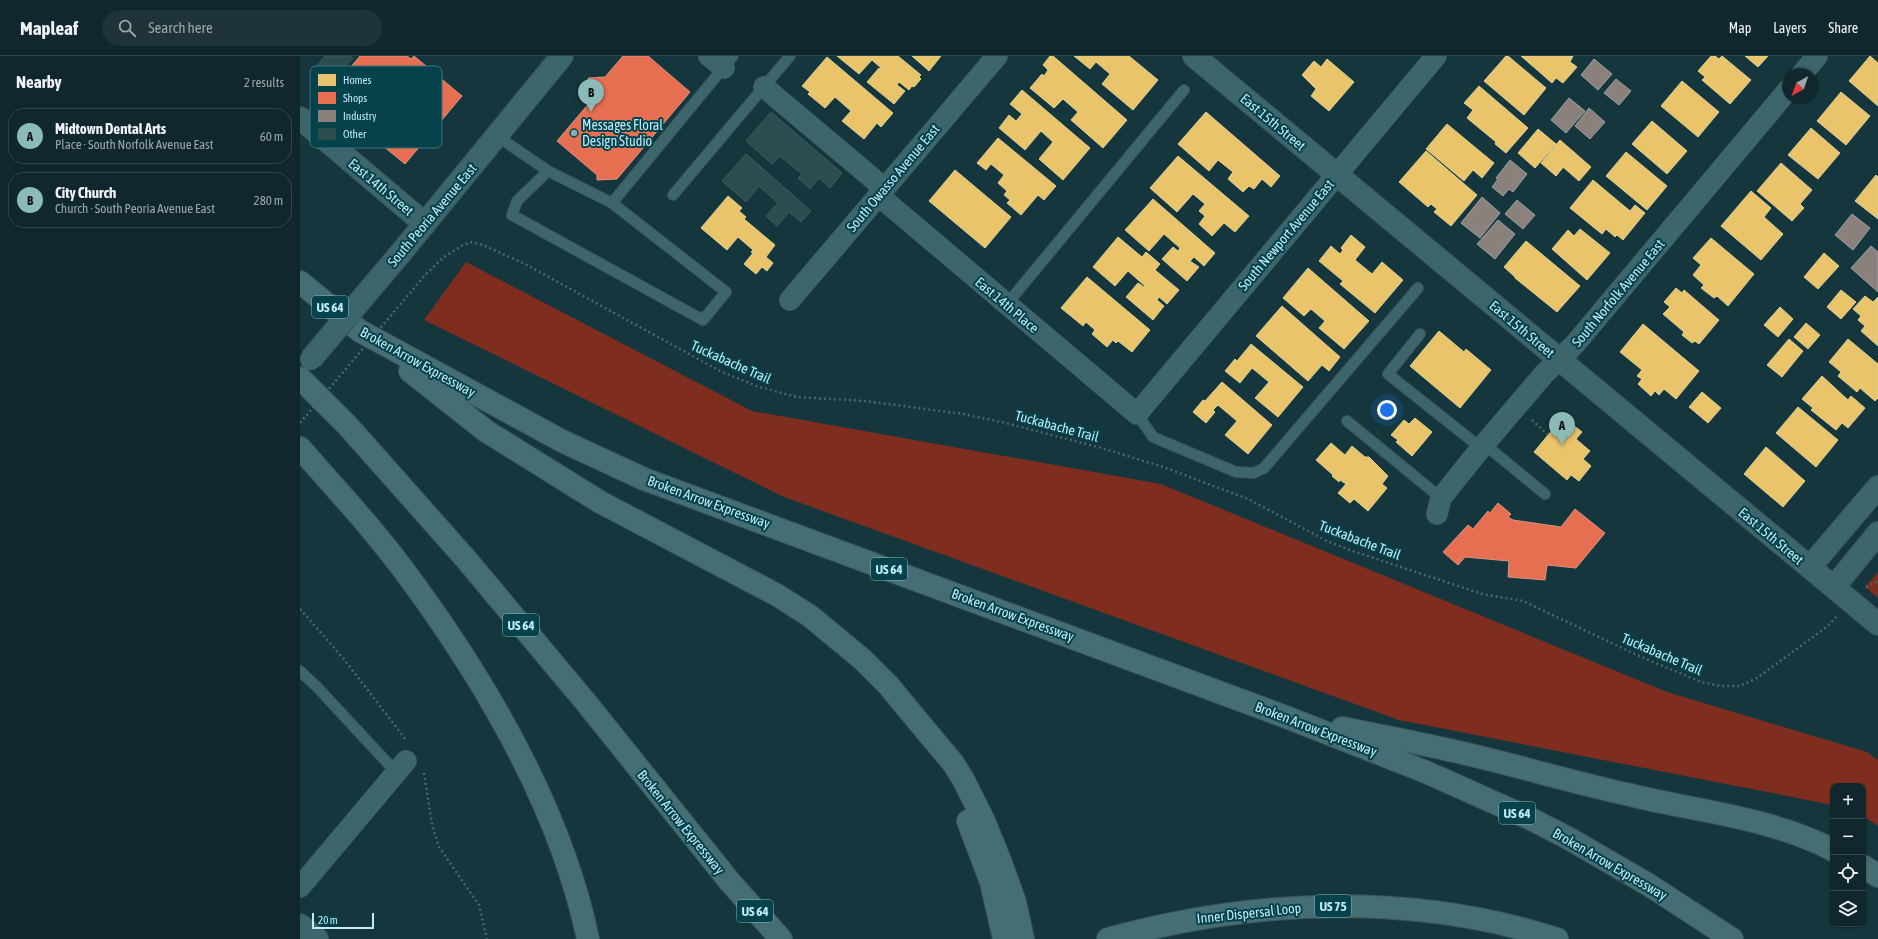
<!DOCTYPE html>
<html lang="en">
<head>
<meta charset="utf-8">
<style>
  body { margin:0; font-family:"Asap Condensed",sans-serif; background:#1e3439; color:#f1f3f6 }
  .controls { position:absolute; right:12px; bottom:12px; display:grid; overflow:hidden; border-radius:8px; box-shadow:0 1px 3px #0004 }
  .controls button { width:36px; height:36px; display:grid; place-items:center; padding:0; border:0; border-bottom:1px solid #304449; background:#10282d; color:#f1f3f6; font:20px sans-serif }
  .compass { position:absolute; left:1482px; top:12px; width:36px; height:36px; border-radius:50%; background:#10282d; box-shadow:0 1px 3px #0004; rotate:220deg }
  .scale { position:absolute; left:12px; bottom:10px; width:62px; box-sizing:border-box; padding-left:4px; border:2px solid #beebf5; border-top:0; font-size:11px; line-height:14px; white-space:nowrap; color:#beebf5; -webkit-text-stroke:3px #05424c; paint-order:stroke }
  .you { position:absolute; left:1087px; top:354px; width:14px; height:14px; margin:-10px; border:3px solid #fff; border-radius:50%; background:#1a73e8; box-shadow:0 0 0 6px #1a73e833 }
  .badge { display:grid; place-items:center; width:26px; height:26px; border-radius:50%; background:#8bbbb9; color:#111; font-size:13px; font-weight:700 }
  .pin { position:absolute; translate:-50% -33px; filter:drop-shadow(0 1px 2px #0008) }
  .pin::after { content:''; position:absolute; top:21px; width:14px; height:12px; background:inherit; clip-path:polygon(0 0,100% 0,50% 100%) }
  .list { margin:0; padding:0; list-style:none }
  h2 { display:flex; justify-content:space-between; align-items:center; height:52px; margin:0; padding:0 16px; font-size:17px }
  h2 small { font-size:13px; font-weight:400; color:#9ca6aa }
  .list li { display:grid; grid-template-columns:26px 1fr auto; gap:12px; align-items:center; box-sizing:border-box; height:56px; margin:0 8px 8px; padding:0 8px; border:1px solid #304449; border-radius:16px }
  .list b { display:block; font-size:15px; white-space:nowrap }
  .list p { margin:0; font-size:13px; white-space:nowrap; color:#9ca6aa }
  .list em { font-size:13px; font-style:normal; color:#9ca6aa }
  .icon { flex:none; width:22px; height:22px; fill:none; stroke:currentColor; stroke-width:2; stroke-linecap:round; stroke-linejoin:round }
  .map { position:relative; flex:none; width:1578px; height:883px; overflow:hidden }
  header { display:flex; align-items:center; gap:24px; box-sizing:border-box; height:56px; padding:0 20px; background:#10282d; border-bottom:1px solid #304449 }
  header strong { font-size:19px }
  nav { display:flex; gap:22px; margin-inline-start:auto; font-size:14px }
  .search { width:280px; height:36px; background:#1e3439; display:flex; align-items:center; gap:10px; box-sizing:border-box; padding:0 14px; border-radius:22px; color:#9ca6aa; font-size:15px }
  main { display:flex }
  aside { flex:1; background:#10282d }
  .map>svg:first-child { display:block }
</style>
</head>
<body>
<header>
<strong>Mapleaf</strong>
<div class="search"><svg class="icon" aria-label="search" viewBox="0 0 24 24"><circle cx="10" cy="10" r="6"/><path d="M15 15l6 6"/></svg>Search here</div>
<nav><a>Map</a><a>Layers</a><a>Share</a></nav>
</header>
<main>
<aside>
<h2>Nearby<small>2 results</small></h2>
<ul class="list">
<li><span class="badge">A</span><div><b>Midtown Dental Arts</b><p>Place · South Norfolk Avenue East</p></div><em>60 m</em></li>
<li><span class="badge">B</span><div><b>City Church</b><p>Church · South Peoria Avenue East</p></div><em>280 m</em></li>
</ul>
</aside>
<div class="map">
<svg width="1578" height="883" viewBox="0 0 1578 883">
  <rect width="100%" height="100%" fill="#15363c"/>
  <g fill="#7f2d1f">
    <polygon points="166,206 452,355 861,428 1367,636 1567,696 1578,704 1578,770 1563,760 1563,730 1533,730 1533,749 1099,664 484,441 124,264"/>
    <polygon points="1578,516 1578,542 1565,531"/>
  </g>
  <g fill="#e9c46a" stroke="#dcd094">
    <polygon points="537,0 598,0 621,19 619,21 621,23 614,31 612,30 609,34 599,26 597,29 605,35 594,48 567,26 579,12 580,14 581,12 572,4 559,18"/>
    <polygon points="612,0 641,0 629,15"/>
    <polygon points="750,0 753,0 827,64 803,92 771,64 778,56 763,43 754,52 730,32 742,18 744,20 748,14 743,9"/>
    <polygon points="774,0 829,0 858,24 833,54 802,28 810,18 796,6 790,13"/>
    <polygon points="1206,0 1208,0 1246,32 1224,59 1184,25"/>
    <polygon points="1221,0 1273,0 1270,6 1277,11 1263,27 1256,22 1252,27"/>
    <polygon points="1411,0 1415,0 1419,3 1422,0 1451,24 1430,48 1402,24 1405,21 1398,15"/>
    <polygon points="1445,0 1468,0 1458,11"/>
    <polygon points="1570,0 1578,7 1578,50 1549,25"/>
    <polygon points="527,1 593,57 581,71 577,67 564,83 542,65 551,55 535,41 525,52 508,38 510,36 502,30"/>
    <polygon points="1027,3 1054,26 1029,55 1011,40 1016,33 1002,19 1014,5 1021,11"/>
    <polygon points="1382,25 1419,56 1398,81 1361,50"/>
    <polygon points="1179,30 1228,72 1206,97 1195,88 1196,86 1167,62 1173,54 1164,47"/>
    <polygon points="722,34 790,92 763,124 739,103 753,86 741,75 725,94 699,72 709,59 716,65 722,58 710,48"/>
    <polygon points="1541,36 1570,60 1546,89 1517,65"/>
    <polygon points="906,56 980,120 971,131 962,123 954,133 949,130 943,136 928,123 933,116 918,104 909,115 878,88"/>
    <polygon points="1352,65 1387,95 1367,118 1332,88"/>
    <polygon points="1147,68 1194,107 1182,122 1173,114 1164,125 1126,93"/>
    <polygon points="1511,72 1540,97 1518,123 1488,99"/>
    <polygon points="1238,73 1256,88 1235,112 1218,97"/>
    <polygon points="698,82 756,130 744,144 738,139 721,159 707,147 710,144 704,139 707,135 698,127 704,119 691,108 686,114 677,107"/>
    <polygon points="1260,84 1275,97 1256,120 1241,107"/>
    <polygon points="1126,95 1177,139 1151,170 1134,156 1137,153 1131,148 1128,151 1099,126"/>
    <polygon points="1326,96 1367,130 1347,154 1306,120"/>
    <polygon points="1275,97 1291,111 1279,125 1263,111"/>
    <polygon points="878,100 949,160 935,176 924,167 912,180 899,168 905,160 899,155 905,148 893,138 877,156 850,132"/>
    <polygon points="1481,107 1512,134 1500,148 1504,152 1492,165 1457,135"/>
    <polygon points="655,114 711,161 685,192 629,145"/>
    <polygon points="1576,119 1578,121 1578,163 1555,145"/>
    <polygon points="1293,124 1330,155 1335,149 1345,157 1323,184 1317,179 1315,181 1306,173 1302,178 1270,152"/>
    <polygon points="1451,135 1471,152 1464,161 1483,178 1461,204 1421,170"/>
    <polygon points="428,140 442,152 439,155 446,161 444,163 475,189 466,201 473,207 467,215 462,211 456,218 444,208 453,197 451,196 453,194 438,181 427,194 401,172"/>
    <polygon points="853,143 915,197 904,210 894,201 890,205 899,211 887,225 862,203 873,191 878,195 880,192 864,178 849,195 825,174"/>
    <polygon points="1280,173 1310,197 1287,224 1252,193 1268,174 1274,180"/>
    <polygon points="1051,179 1065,191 1055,204 1072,218 1082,206 1103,224 1075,257 1040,228 1043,225 1019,205 1031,190 1040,198 1043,194 1041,192"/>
    <polygon points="818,181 842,201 846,196 860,208 855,214 879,234 867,248 859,241 857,244 864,250 853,264 826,241 838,227 844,231 845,230 828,215 815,230 793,211"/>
    <polygon points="1411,182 1454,218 1428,250 1417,240 1414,242 1401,232 1404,229 1393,219 1401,209 1393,202"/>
    <polygon points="1226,185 1280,230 1257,256 1215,222 1215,221 1204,211"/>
    <polygon points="1524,197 1539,210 1518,233 1504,221"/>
    <polygon points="1008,212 1069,265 1044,293 1019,272 1025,265 1011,253 1004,260 983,242"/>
    <polygon points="787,221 850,274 832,296 818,285 816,287 813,284 807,291 792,278 795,274 786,266 783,270 761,252"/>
    <polygon points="1376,232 1382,237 1384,234 1419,264 1399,288 1395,285 1392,287 1382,279 1384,276 1363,258 1370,251 1364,246"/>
    <polygon points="1541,234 1556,246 1541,263 1527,251"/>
    <polygon points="1565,240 1573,246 1578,241 1578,290 1561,275 1565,270 1558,264 1561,260 1553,253"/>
    <polygon points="982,250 1040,301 1029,315 1022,309 1008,325 956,280"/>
    <polygon points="1480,251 1493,263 1478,281 1464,269"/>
    <polygon points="1506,267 1520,279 1508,293 1494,281"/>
    <polygon points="1343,268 1399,315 1376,343 1364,333 1359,339 1355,335 1351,340 1338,328 1342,323 1337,320 1342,314 1320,296"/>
    <polygon points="1139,275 1164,296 1166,293 1191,314 1160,352 1110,310"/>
    <polygon points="1489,283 1503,295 1482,321 1467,309"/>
    <polygon points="1548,283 1578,308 1578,342 1575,345 1560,332 1557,336 1538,320 1541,316 1529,306"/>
    <polygon points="951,288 1003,331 978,361 955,342 969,326 952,312 940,327 925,315 935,303 937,305"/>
    <polygon points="1522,320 1548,344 1551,340 1565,352 1548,372 1542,367 1536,374 1511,354 1513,352 1502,343"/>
    <polygon points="922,326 972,369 948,398 925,379 937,365 918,349 913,354 915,356 906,367 893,356 903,344 905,345"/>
    <polygon points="1402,336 1421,352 1408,367 1389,351"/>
    <polygon points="1498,351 1538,384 1516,411 1476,377"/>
    <polygon points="1263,361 1282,376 1276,383 1290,395 1283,403 1291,410 1279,425 1271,419 1267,424 1234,396"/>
    <polygon points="1115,362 1132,376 1112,400 1096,386 1098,384 1091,379 1104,364 1109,368"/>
    <polygon points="1031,387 1045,399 1052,390 1065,401 1069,401 1088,420 1082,428 1087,432 1068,455 1054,443 1050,447 1038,437 1046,428 1040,424 1039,426 1032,420 1033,419 1016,404"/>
    <polygon points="1466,391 1505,425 1483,451 1444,418"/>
  </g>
  <g fill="#e76f51" stroke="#db9482">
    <polygon points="60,0 107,0 111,3 114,0 162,40 105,108 25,42"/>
    <polygon points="323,0 348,0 390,36 317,123 297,124 297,119 257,85 290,46 288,22 305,21"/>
    <polygon points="1198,447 1211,458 1208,461 1213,464 1261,471 1275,453 1305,477 1276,512 1247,509 1245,524 1208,521 1209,505 1165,501 1158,509 1143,496 1168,469 1173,473 1188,455 1190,457"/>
  </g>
  <g fill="#8a817c" stroke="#9aa1a0">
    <polygon points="1294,3 1312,18 1298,34 1281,19"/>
    <polygon points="1316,23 1331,35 1319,49 1304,37"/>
    <polygon points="1269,42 1285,55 1266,77 1251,64"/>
    <polygon points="1289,52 1305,66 1290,83 1275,70"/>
    <polygon points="1210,104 1227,118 1213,136 1209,133 1203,140 1192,131 1198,123 1196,122"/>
    <polygon points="1182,141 1200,157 1180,182 1161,167"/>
    <polygon points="1217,144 1235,159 1223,173 1205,158"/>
    <polygon points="1552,158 1570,172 1553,194 1535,179"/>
    <polygon points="1198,164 1215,178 1195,203 1177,188"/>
    <polygon points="1571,190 1578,196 1578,236 1551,212"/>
  </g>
  <g fill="#2d4c4e" stroke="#385d61">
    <polygon points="25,0 51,0 53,2 33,24 17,10"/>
    <polygon points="471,56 542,117 530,132 519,122 510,133 498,122 502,118 480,100 472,108 446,85"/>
    <polygon points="446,98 511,155 501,166 489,156 477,170 466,160 478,147 459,130 446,146 422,125"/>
  </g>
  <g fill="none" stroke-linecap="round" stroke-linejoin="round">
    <g stroke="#395358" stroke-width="12">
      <g id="service">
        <polyline points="197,80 248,115 217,145 212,159 403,264 426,236 312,147 248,115"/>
        <polyline points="373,139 490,0"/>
        <polyline points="312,147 433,0"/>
        <polyline points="707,248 884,34"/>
        <polyline points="1120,278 1088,318 1181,392"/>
        <polyline points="837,358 853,381 936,416 954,417 964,412 1118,232"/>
        <polyline points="1047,365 1141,442"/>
        <polyline points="1184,388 1245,438"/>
        <polyline points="0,615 17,631 96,716"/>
      </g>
    </g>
    <g stroke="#395358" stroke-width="22">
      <g id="minor">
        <polyline points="409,0 424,12"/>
        <polyline points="1502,18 1517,0"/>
        <polyline points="464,31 584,132"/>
        <polyline points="578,139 837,358 1136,0"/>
        <polyline points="490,244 697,0"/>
        <polyline points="1137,458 1141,442 1181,392 1244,318 1275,288 1488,34"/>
        <polyline points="0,831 106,705"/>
      </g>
    </g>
    <g stroke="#395358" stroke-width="24">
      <g id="tertiary">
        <polyline points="0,62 125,168"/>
        <polyline points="1510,511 1578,431"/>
        <polyline points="1534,531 1578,477"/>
        <polyline points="0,869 17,883"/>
      </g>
    </g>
    <g stroke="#395358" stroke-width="24">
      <g id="secondary">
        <polyline points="894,0 1578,568"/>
        <polyline points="99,199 262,0"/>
      </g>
    </g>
    <g stroke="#395358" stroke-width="24">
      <g id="motorway">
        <polyline points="0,226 60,275 262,385 344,423 986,661 1126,716 1231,763 1268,782 1349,829 1432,883"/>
        <polyline points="110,315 186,375 300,446 477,539 510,560 562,603 589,630 617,664 653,707 663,723 684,765 701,807 715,846 723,883"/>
        <polyline points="0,322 48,370 165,502 284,644 430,826 481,883"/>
        <path d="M0,392C38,435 77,477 111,524C188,629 261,754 288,883"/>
        <path d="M1042,672C1078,679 1114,686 1149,694C1209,707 1267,725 1326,738C1394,755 1470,761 1533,794"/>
        <polyline points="668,765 691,826 704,883"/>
        <polyline points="1563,810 1578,820"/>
        <path d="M808,883C954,843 1111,836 1257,883"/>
      </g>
    </g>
    <g stroke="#47686d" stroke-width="2.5" stroke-dasharray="2 3" stroke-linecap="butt">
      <polyline points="126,218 144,201 163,189 172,186 183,189 225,208 420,315 459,331 497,341 565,345 663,358 702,366 805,393 866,412 948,443 1027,485 1050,494 1182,538 1223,545 1339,600 1401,626 1421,630 1440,630 1457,622 1528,570 1537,560"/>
      <polyline points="1232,364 1248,379"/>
      <polyline points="1566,531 1578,525"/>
      <polyline points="0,553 43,602 106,684"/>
      <polyline points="124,717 132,769 139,791 179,849 187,883"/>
    </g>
    <use href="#service" stroke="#3c656c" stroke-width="10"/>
    <use href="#minor" stroke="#3c656c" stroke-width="21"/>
    <use href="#tertiary" stroke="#3c656c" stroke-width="22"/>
    <use href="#secondary" stroke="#3c656c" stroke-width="22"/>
    <use href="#motorway" stroke="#456d74" stroke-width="22"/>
    <g stroke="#395358" stroke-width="24" stroke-linecap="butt">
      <polyline id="secondary-bridge" points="11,303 99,199"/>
    </g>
    <polyline stroke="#47686d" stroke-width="2.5" stroke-dasharray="2 3" stroke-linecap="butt" points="0,367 126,218"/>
    <use href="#secondary-bridge" stroke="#3c656c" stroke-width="22"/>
  </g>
  <circle fill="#83acb4" stroke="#05424c" stroke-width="1.5" cx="274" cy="77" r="4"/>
  <g text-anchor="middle" stroke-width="4" stroke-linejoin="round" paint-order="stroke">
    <g fill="#05424c" stroke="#86b8c2" stroke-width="1">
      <rect x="12" y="240" width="36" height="22" rx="3"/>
      <rect x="571" y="502" width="36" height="22" rx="3"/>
      <rect x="203" y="558" width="36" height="22" rx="3"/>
      <rect x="1199" y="746" width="36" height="22" rx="3"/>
      <rect x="1015" y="839" width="36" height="22" rx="3"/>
      <rect x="437" y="844" width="36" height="22" rx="3"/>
    </g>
    <g font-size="13" font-weight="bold" fill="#beebf5">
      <text x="30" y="256">US 64</text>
      <text x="589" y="518">US 64</text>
      <text x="221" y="574">US 64</text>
      <text x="1217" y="762">US 64</text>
      <text x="1033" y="855">US 75</text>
      <text x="455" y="860">US 64</text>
    </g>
    <g font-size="14" fill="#beebf5" stroke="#05424c">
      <text transform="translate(973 66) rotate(40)" y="5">East 15th Street</text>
      <text transform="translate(593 122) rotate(-50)" y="5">South Owasso Avenue East</text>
      <text transform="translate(81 131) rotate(40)" y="5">East 14th Street</text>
      <text transform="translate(132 159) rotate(-50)" y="5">South Peoria Avenue East</text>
      <text transform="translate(986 179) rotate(-50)" y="5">South Newport Avenue East</text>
      <text transform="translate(1318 237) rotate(-50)" y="5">South Norfolk Avenue East</text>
      <text transform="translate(707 249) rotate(40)" y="5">East 14th Place</text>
      <text transform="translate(1222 273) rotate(40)" y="5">East 15th Street</text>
      <text transform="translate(118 306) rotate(29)" y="5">Broken Arrow Expressway</text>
      <text transform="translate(431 306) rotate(24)" y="5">Tuckabache Trail</text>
      <text transform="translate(757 370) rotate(15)" y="5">Tuckabache Trail</text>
      <text transform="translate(409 446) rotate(20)" y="5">Broken Arrow Expressway</text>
      <text transform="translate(1471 480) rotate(40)" y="5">East 15th Street</text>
      <text transform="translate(1060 484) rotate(21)" y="5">Tuckabache Trail</text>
      <text transform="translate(713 559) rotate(20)" y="5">Broken Arrow Expressway</text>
      <text transform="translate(1362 598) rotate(23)" y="5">Tuckabache Trail</text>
      <text transform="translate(1016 673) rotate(21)" y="5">Broken Arrow Expressway</text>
      <text transform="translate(381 766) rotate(51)" y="5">Broken Arrow Expressway</text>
      <text transform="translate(1310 808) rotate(30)" y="5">Broken Arrow Expressway</text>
      <text transform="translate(949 857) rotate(-6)" y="5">Inner Dispersal Loop</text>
    </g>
    <g font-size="14" fill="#beebf5" stroke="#05424c" text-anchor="start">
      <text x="282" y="74">Messages Floral<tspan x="282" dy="16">Design Studio</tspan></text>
    </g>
  </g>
  <rect x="10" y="10" width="132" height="82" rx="6" fill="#05424c" stroke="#3c757f" stroke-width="1"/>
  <rect x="18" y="18" width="18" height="12" fill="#e9c46a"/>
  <rect x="18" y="36" width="18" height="12" fill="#e76f51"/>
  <rect x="18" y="54" width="18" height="12" fill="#8a817c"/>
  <rect x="18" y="72" width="18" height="12" fill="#2d4c4e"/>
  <g font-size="11" fill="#beebf5">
    <text x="43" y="28">Homes</text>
    <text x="43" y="46">Shops</text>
    <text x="43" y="64">Industry</text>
    <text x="43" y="82">Other</text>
  </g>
</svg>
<div class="controls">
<button>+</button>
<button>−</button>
<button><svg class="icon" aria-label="locate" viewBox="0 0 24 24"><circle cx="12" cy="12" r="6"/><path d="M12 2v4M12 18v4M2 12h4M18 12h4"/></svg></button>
<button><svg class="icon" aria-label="layers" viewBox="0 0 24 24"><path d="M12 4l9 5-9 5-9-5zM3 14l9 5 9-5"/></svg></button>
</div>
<svg class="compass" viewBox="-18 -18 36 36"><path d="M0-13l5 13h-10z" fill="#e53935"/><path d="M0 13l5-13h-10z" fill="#9ca6aa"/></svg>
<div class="scale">20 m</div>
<div class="you"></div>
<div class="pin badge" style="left:1262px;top:389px">A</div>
<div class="pin badge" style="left:291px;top:56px">B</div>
</div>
</main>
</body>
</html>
